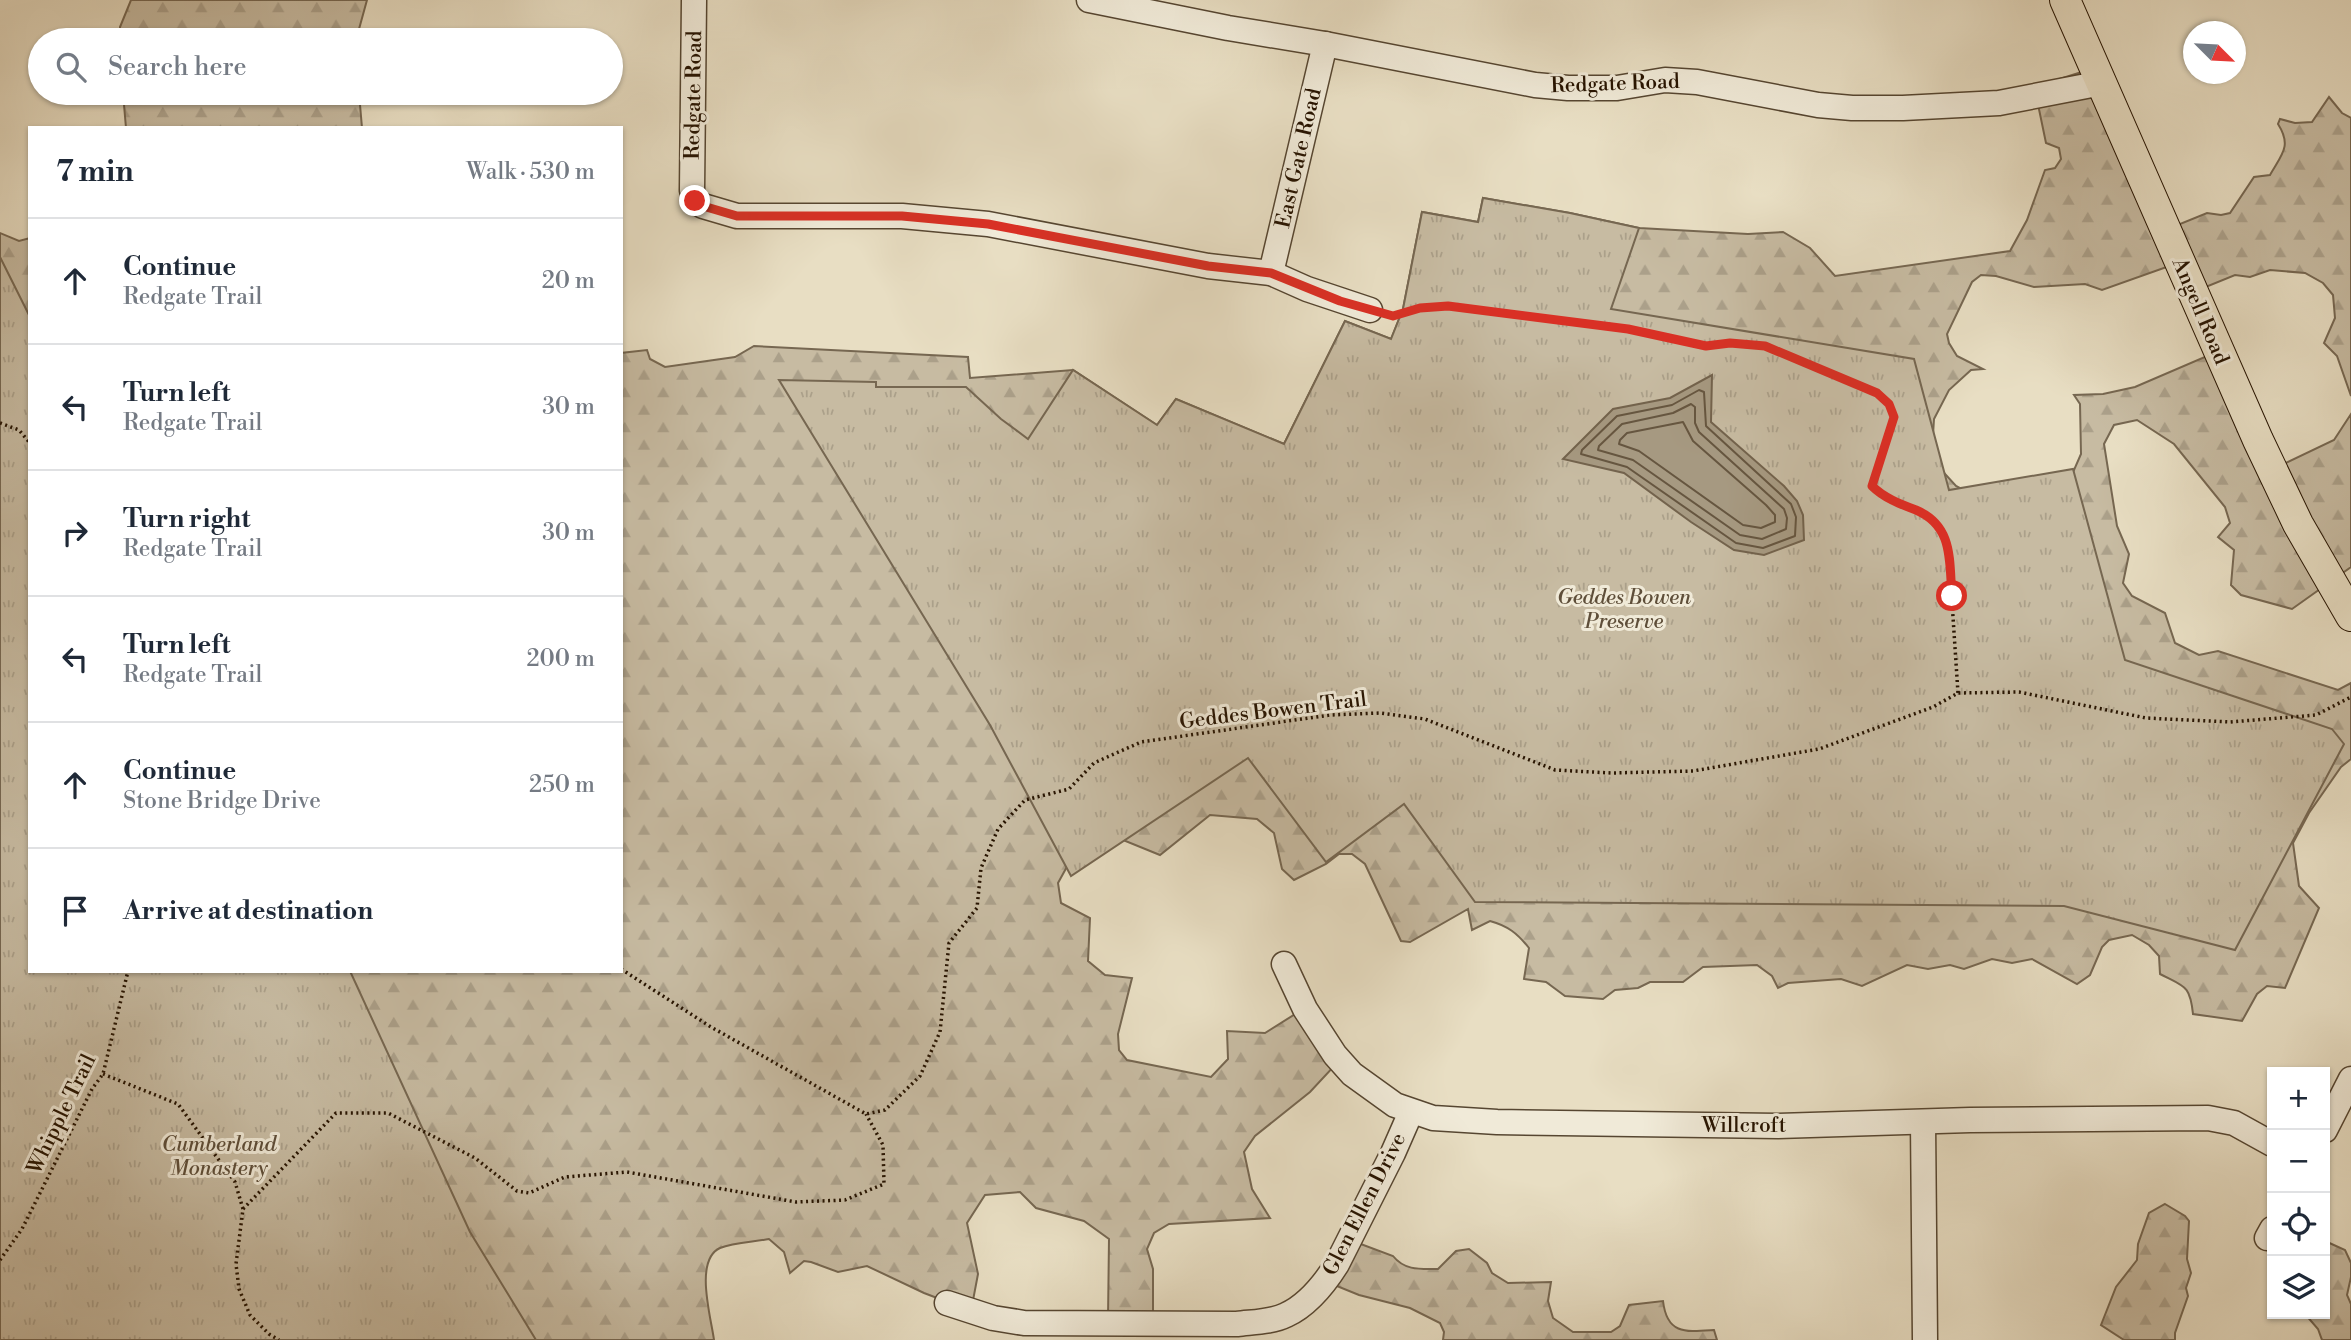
<!DOCTYPE html>
<html lang="en">
<head>
<meta charset="utf-8">
<style>
  body { margin:0; font-family:"Libre Bodoni",serif; background:#f6f6f7; color:#1f2937 }
  .controls { position:absolute; right:21px; bottom:21px; display:grid; overflow:hidden; border-radius:0px; box-shadow:0 2px 5px #0004 }
  .controls button { width:63px; height:63px; display:grid; place-items:center; padding:0; border:0; border-bottom:2px solid #e0e1e3; background:#fff; color:#1f2937; font:35px sans-serif }
  .compass { position:absolute; left:2183px; top:21px; width:63px; height:63px; border-radius:50%; background:#fff; box-shadow:0 2px 5px #0004; rotate:114deg }
  .stop { position:absolute; width:21px; height:21px; margin:-16px; border:5px solid #d93025; border-radius:50%; background:#fff }
  .stop.end { background:#d93025; border-color:#fff; box-shadow:0 2px 7px #0008 }
  .list { margin:0; padding:0; list-style:none }
  h2 { display:flex; justify-content:space-between; align-items:center; height:91px; margin:0; padding:0 28px; font-size:30px }
  h2 small { font-size:23px; font-weight:400; color:#747a83 }
  .list li { display:grid; grid-template-columns:46px 1fr auto; gap:21px; align-items:center; box-sizing:border-box; height:126px; padding:0 28px; border-top:2px solid #e0e1e3 }
  .list b { display:block; font-size:26px; white-space:nowrap }
  .list p { margin:0; font-size:23px; white-space:nowrap; color:#747a83 }
  .list em { font-size:23px; font-style:normal; color:#747a83 }
  .icon { flex:none; width:38px; height:38px; fill:none; stroke:currentColor; stroke-width:2; stroke-linecap:round; stroke-linejoin:round }
  .map { position:relative; flex:none; width:2351px; height:1340px; overflow:hidden }
  .search { position:absolute; background:#fff; box-shadow:0 2px 5px #0004; left:28px; top:28px; width:595px; height:77px; display:flex; align-items:center; gap:18px; box-sizing:border-box; padding:0 24px; border-radius:38px; color:#747a83; font-size:26px }
  .panel { position:absolute; background:#fff; box-shadow:0 2px 5px #0004; left:28px; top:126px; width:595px; height:847px; border-radius:0px }
  .map>svg:first-child { display:block }
</style>
</head>
<body>
<div class="map">
<svg width="2351" height="1340" viewBox="0 0 2351 1340">
  <defs>
    <pattern id="forest-firs" width="22" height="20" patternUnits="userSpaceOnUse" patternTransform="scale(1.75)"><rect width="22" height="20" fill="#c7bba2"/><path d="M5 1l3.5 6h-7zM16 11l3.5 6h-7z" fill="#aba08a"/></pattern>
    <pattern id="park-tufts" width="24" height="20" patternUnits="userSpaceOnUse" patternTransform="scale(1.75)"><rect width="24" height="20" fill="#c7bba2"/><path d="M3 7l-1-3M5 7V3M7 7l1-3M15 17l-1-3M17 17v-4M19 17l1-3" fill="none" stroke="#aba08a"/></pattern>
  </defs>
  <rect width="100%" height="100%" fill="#e8dec3"/>
  <filter id="stains"><feTurbulence type="fractalNoise" baseFrequency=".00286" numOctaves="4"/><feColorMatrix values="0 0 0 0 .2 0 0 0 0 .09 0 0 0 0 .02 0 0 0 .5 -.17"/></filter>
  <radialGradient id="worn" r=".72"><stop offset=".6" stop-color="#630" stop-opacity="0"/><stop offset="1" stop-color="#630" stop-opacity=".3"/></radialGradient>
  <g fill="url(#forest-firs)" stroke="#766751" stroke-width="2">
    <polygon points="131,0 367,0 356,40 120,40 120,27"/>
    <path d="M2088,70L2163,231L2207,213L2221,215L2230,213L2254,177L2270,175C2282,154 2292,146 2278,124L2280,119L2295,123L2312,122L2329,97L2342,113L2351,118V396L2337,356L2324,343L2335,318L2333,295L2323,283L2305,273L2270,270L2250,277L2235,275L2191,293L2175,264L2102,290L2085,284L2034,287L1996,276L1981,275L1972,282L1947,334L1949,343L1957,356L1983,369L1971,370L1949,390L1934,419L1933,435L1935,463L1956,486L1978,498L2071,477L2081,454L2080,404L2074,395L2103,394L2135,387L2214,353L2275,468L2334,440L2351,414V567L2292,609L2241,595L2231,585L2234,550L2218,537L2230,523L2225,507L2174,444L2137,420L2114,425L2104,444L2117,526L2129,554L2123,583L2132,596L2165,613L2175,643L2199,655L2218,651L2338,690L2351,683V759L2341,767L2309,813L2293,843L2299,886L2319,908L2285,988L2267,986L2257,994L2242,1021L2193,1014C2190,985 2185,987 2160,974L2159,956L2149,945L2132,935L2109,940L2102,947L2090,975L2077,984L2032,959L2012,963L1992,959L1964,969L1950,965L1928,969L1907,965L1862,986L1841,979L1788,983L1778,988L1772,976L1757,965L1703,967L1683,982H1650L1638,988L1615,990L1603,999L1565,996L1546,982L1524,979L1529,948C1517,933 1508,926 1490,921L1472,930L1468,909L1410,942L1401,941L1365,864L1352,854H1339L1326,864L1294,880L1282,869L1274,833L1257,819L1210,815L1160,855L1106,833L1080,843L1058,883L1061,903L1090,918L1088,961L1105,975L1132,978L1118,1034L1119,1050L1127,1060L1211,1077L1228,1059L1227,1031L1265,1033L1300,1011L1337,1063L1310,1092L1255,1136L1244,1152L1252,1189L1270,1218L1169,1224L1154,1233L1147,1249L1153,1269V1319H1108L1109,1239L1084,1221L1036,1208L1020,1192L985,1195L967,1223L978,1274L971,1311L924,1293L867,1266L838,1272L811,1262L804,1261L790,1273L784,1252L769,1239C754,1242 734,1242 720,1248C694,1260 711,1317 714,1340H0V233L19,241L30,238V971H621V353L647,350L650,359L665,367L735,357L754,346L968,357L970,378L1073,370L1157,425L1176,399L1284,444L1345,321L1391,339L1403,309L1422,212L1478,222L1483,198L1570,213L1639,228L1748,234L1783,232L1810,248L1835,276L2010,251L2027,220L2045,170L2055,168L2061,159L2059,148L2046,143L2035,90L2037,86Z"/>
    <polygon points="123,93 359,93 362,128 126,128"/>
    <polygon points="2165,1204 2185,1216 2189,1221 2187,1259 2191,1273 2186,1288 2188,1296 2175,1333 2175,1340 2124,1340 2101,1325 2116,1287 2137,1260 2138,1244 2149,1213"/>
    <path d="M1342,1237L1393,1256C1405,1271 1421,1269 1438,1269L1456,1251L1469,1249L1487,1263L1492,1273L1508,1283L1551,1282L1548,1301L1553,1318L1573,1332H1611L1620,1326L1629,1305L1663,1301C1667,1335 1686,1332 1714,1330L1717,1340H1443L1444,1332L1440,1323L1410,1308L1359,1295L1322,1280Z"/>
    <polygon points="2325,1241 2345,1250 2351,1263 2351,1277 2347,1295 2351,1304 2351,1340 2322,1340 2318,1329 2305,1314 2325,1314"/>
  </g>
  <g fill="url(#park-tufts)" stroke="#766751" stroke-width="2">
    <polygon points="1483,198 1570,213 1639,228 1611,309 1914,359 1949,490 2073,469 2125,660 2332,729 2344,744 2235,950 2064,906 1475,902 1404,804 1326,862 1248,758 1071,876 990,725 779,380 876,382 876,387 966,387 1001,419 1028,439 1073,370 1157,425 1176,399 1284,444 1345,321 1391,339 1403,309 1422,212 1478,222"/>
    <polygon points="0,257 30,317 30,971 350,971 470,1232 536,1340 0,1340"/>
  </g>
  <polygon fill="#a69981" stroke="#73634d" stroke-width="2" points="1712,375 1711,422 1784,486 1797,501 1803,515 1804,540 1764,555 1734,550 1691,522 1624,473 1563,459 1613,409 1670,398"/>
  <g fill="none" stroke-linecap="round" stroke-linejoin="round">
    <g stroke="#665640" stroke-width="2">
      <polygon points="1699,390 1704,392 1706,426 1791,504 1796,517 1795,536 1763,548 1736,543 1627,467 1581,454 1582,450 1617,416 1672,405"/>
      <polygon points="1691,404 1695,407 1695,423 1699,432 1784,509 1787,518 1786,529 1762,539 1740,535 1633,460 1598,450 1599,446 1622,424 1673,413"/>
      <polygon points="1683,422 1693,441 1766,505 1775,515 1775,522 1761,528 1743,525 1639,451 1619,444 1620,440 1627,433"/>
    </g>
    <g stroke="#564631" stroke-width="27">
      <g id="minor">
        <polyline points="694,0 692,190 695,201 703,206 737,216 902,216 988,224 1208,266 1271,273 1307,289 1370,310"/>
        <polyline points="1089,0 1228,28 1325,44 1535,85 1568,88 1617,88 1665,80 1697,82 1818,105 1852,108 1903,108 1999,103 2102,83"/>
        <polyline points="1271,273 1325,44"/>
        <polyline points="1284,964 1305,1009 1335,1055 1352,1074 1395,1105 1433,1118 1497,1122 1778,1126 1970,1120 2208,1118 2234,1123 2272,1144"/>
        <polyline points="1923,1122 1925,1340"/>
        <polyline points="2325,1130 2351,1079"/>
        <polyline points="2267,1238 2272,1229"/>
        <path d="M947,1303L993,1318L1024,1323L1237,1324C1253,1322 1272,1322 1286,1315C1308,1305 1325,1283 1337,1264L1393,1153L1411,1112"/>
      </g>
    </g>
    <g stroke="#261300" stroke-width="32">
      <polyline id="major" points="2065,0 2258,440 2298,524 2351,616"/>
    </g>
    <g stroke="#261300" stroke-width="3.5" stroke-dasharray="2 3.5" stroke-linecap="butt">
      <polyline points="1388,314 1393,315 1420,308 1448,307 1628,329 1706,346 1730,343 1765,346 1877,393 1889,404 1894,417 1872,486 1881,495 1928,515 1948,541 1958,693"/>
      <polyline points="0,423 19,430 30,443"/>
      <polyline points="621,969 711,1027 866,1114 885,1110 920,1076 940,1032 949,943 977,908 981,868 998,829 1025,800 1069,789 1094,763 1141,742 1330,715 1380,713 1425,719 1555,770 1611,773 1693,771 1819,749 1933,707 1958,693 2019,692 2146,718 2230,722 2316,715 2351,697"/>
      <polyline points="103,1074 178,1104 235,1182 243,1209 236,1264 239,1289 250,1315 269,1334 279,1340"/>
      <polyline points="243,1209 336,1113 388,1113 475,1158 517,1191 529,1193 565,1177 627,1172 796,1202 845,1200 884,1184 883,1145 866,1114"/>
      <polyline points="0,1260 22,1229 92,1089 103,1074 128,971"/>
    </g>
    <use href="#minor" stroke="#f0ead8" stroke-width="24"/>
    <use href="#major" stroke="#e8dec3" stroke-width="30"/>
  </g>
  <g fill="none" stroke-linecap="round" stroke-linejoin="round">
    <path stroke="#d93025" stroke-width="9" d="M695,201L703,206L737,216H902L988,224L1208,266L1271,273L1340,301L1393,316L1420,308L1448,306L1628,329L1706,346L1730,343L1765,346L1877,393L1889,404L1894,417L1872,486C1884,498 1900,504 1916,510C1954,526 1949,561 1952,596"/>
  </g>
  <g text-anchor="middle" stroke-width="6" stroke-linejoin="round" paint-order="stroke">
    <g font-size="21" fill="#261300" stroke="#f0ead8">
      <text transform="translate(1615 83) rotate(-2)" y="7">Redgate Road</text>
      <text transform="translate(693 95) rotate(-89)" y="7">Redgate Road</text>
      <text transform="translate(1298 158) rotate(-77)" y="7">East Gate Road</text>
      <text transform="translate(2201 311) rotate(67)" y="7">Angell Road</text>
      <text transform="translate(1273 710) rotate(-7)" y="7">Geddes Bowen Trail</text>
      <text transform="translate(61 1114) rotate(-64)" y="7">Whipple Trail</text>
      <text x="1744" y="1132">Willcroft</text>
      <text transform="translate(1364 1204) rotate(-63)" y="7">Glen Ellen Drive</text>
    </g>
    <g font-size="21" font-style="italic" fill="#5e4e39" stroke="#f0ead8">
      <text x="1624" y="604">Geddes Bowen<tspan x="1624" dy="24">Preserve</tspan></text>
      <text x="219" y="1151">Cumberland<tspan x="219" dy="24">Monastery</tspan></text>
    </g>
  </g>
  <rect width="100%" height="100%" filter="url(#stains)"/>
  <rect width="100%" height="100%" fill="url(#worn)"/>
</svg>
<div class="controls">
<button>+</button>
<button>−</button>
<button><svg class="icon" aria-label="locate" viewBox="0 0 24 24"><circle cx="12" cy="12" r="6"/><path d="M12 2v4M12 18v4M2 12h4M18 12h4"/></svg></button>
<button><svg class="icon" aria-label="layers" viewBox="0 0 24 24"><path d="M12 4l9 5-9 5-9-5zM3 14l9 5 9-5"/></svg></button>
</div>
<svg class="compass" viewBox="-18 -18 36 36"><path d="M0-13l5 13h-10z" fill="#e53935"/><path d="M0 13l5-13h-10z" fill="#747a83"/></svg>
<div class="stop" style="left:1952px;top:596px"></div>
<div class="stop end" style="left:695px;top:201px"></div>
<div class="search"><svg class="icon" aria-label="search" viewBox="0 0 24 24"><circle cx="10" cy="10" r="6"/><path d="M15 15l6 6"/></svg>Search here</div>
<section class="panel">
<h2>7 min<small>Walk · 530 m</small></h2>
<ul class="list">
<li><svg class="icon" aria-label="ahead" viewBox="0 0 24 24"><path d="M12 20V5M6 11l6-6 6 6"/></svg><div><b>Continue</b><p>Redgate Trail</p></div><em>20 m</em></li>
<li><svg class="icon" aria-label="left" viewBox="0 0 24 24"><path d="M17 20v-9H6M10 6l-5 5 5 5"/></svg><div><b>Turn left</b><p>Redgate Trail</p></div><em>30 m</em></li>
<li><svg class="icon" aria-label="right" viewBox="0 0 24 24"><path d="M7 20v-9h11M14 6l5 5-5 5"/></svg><div><b>Turn right</b><p>Redgate Trail</p></div><em>30 m</em></li>
<li><svg class="icon" aria-label="left" viewBox="0 0 24 24"><path d="M17 20v-9H6M10 6l-5 5 5 5"/></svg><div><b>Turn left</b><p>Redgate Trail</p></div><em>200 m</em></li>
<li><svg class="icon" aria-label="ahead" viewBox="0 0 24 24"><path d="M12 20V5M6 11l6-6 6 6"/></svg><div><b>Continue</b><p>Stone Bridge Drive</p></div><em>250 m</em></li>
<li><svg class="icon" aria-label="arrive" viewBox="0 0 24 24"><path d="M6 21V4h12l-3 4 3 4H6"/></svg><div><b>Arrive at destination</b></div></li>
</ul>
</section>
</div>
</body>
</html>
